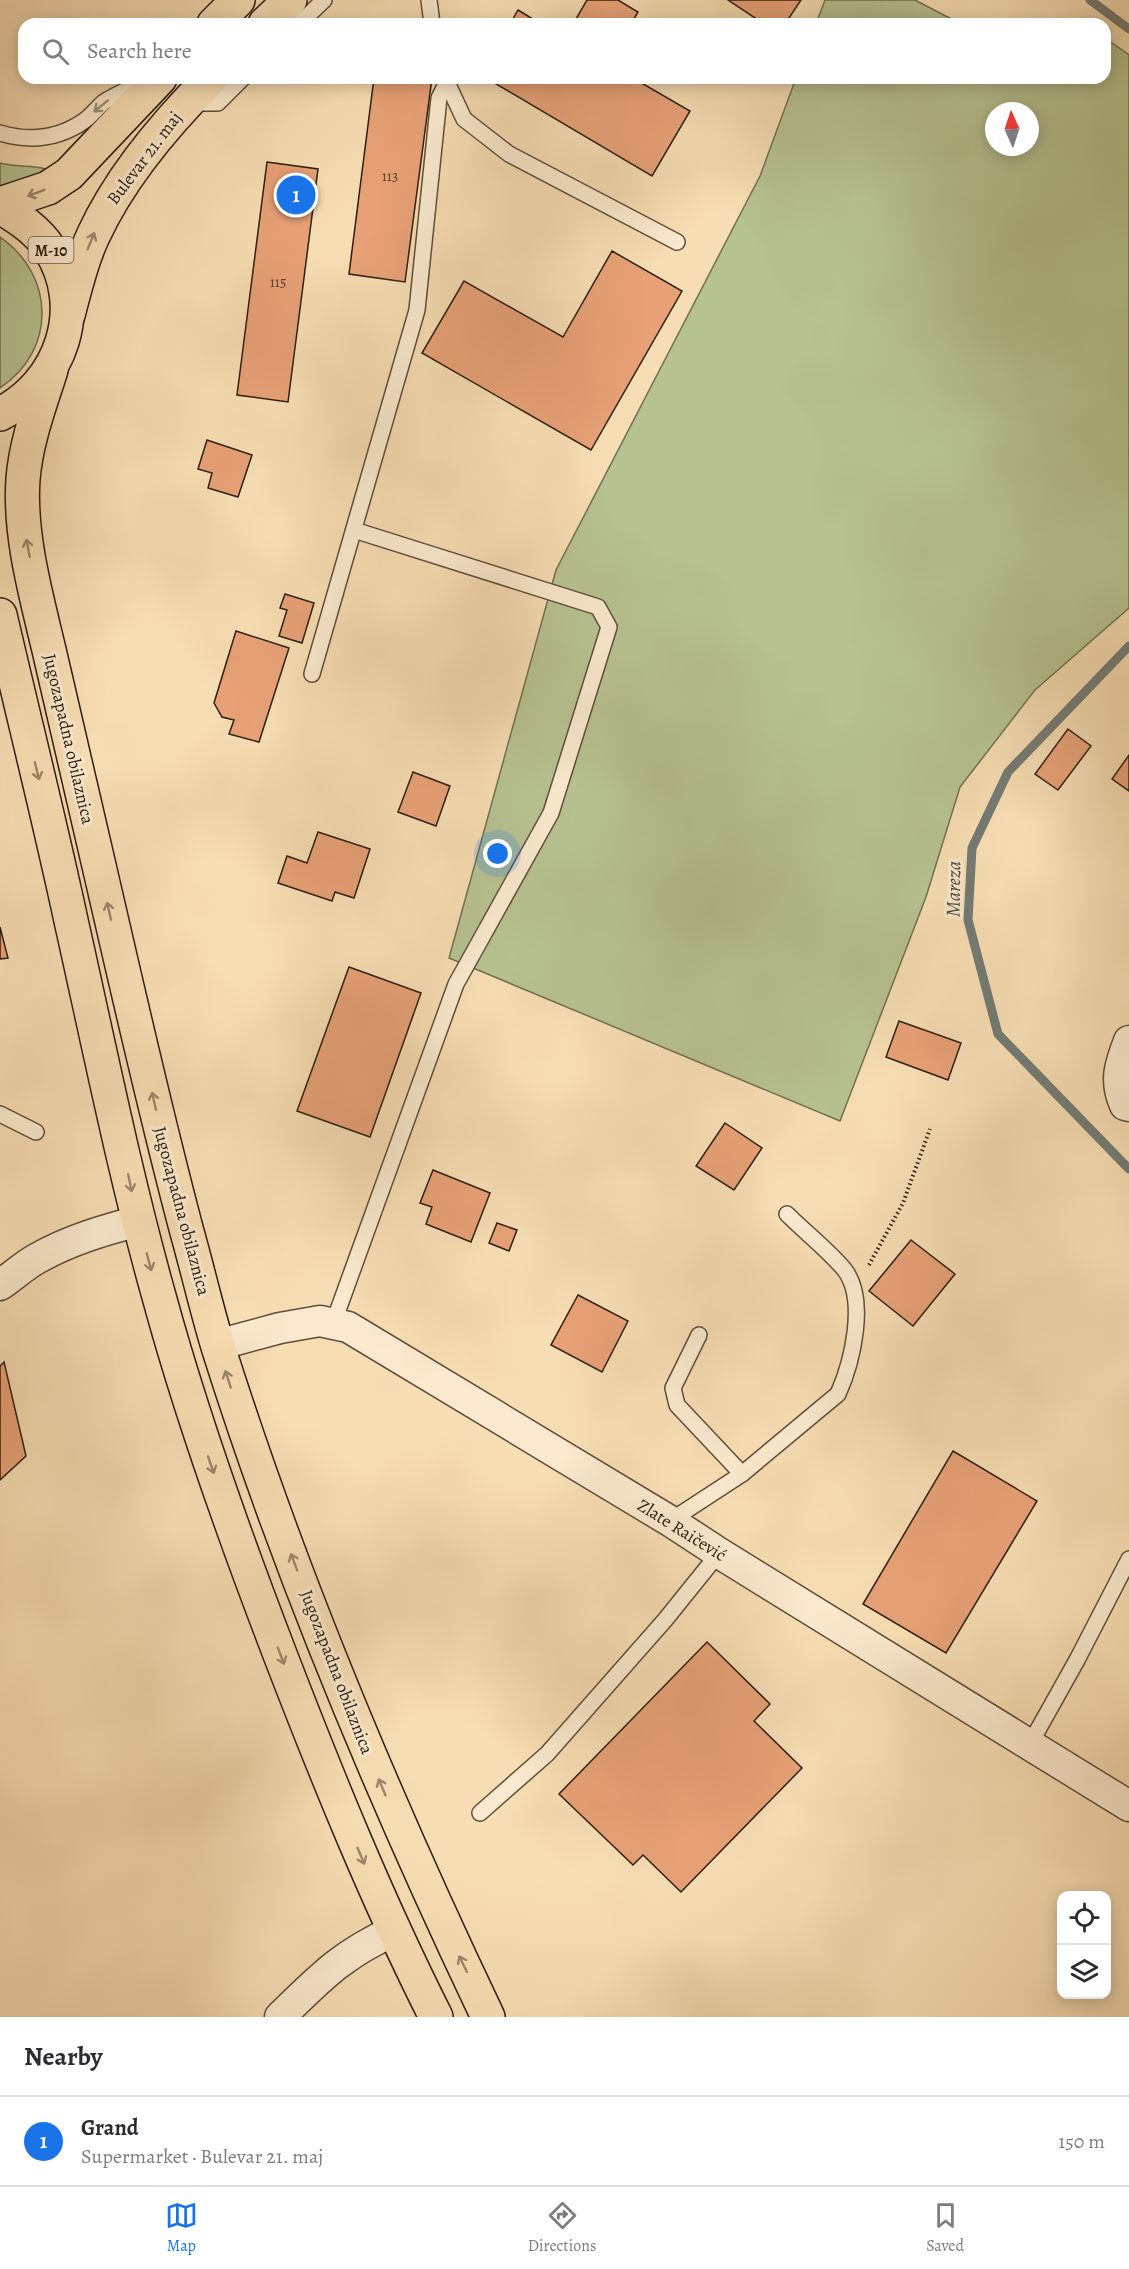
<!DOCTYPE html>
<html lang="en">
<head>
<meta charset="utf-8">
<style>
  body { margin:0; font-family:Alegreya,serif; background:#f7f7f7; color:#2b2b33 }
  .controls { position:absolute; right:18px; bottom:18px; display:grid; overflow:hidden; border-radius:12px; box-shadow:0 3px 15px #0003 }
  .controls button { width:54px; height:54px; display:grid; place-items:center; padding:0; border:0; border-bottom:2px solid #e1e1e2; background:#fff; color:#2b2b33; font:30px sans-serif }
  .compass { position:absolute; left:985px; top:102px; width:54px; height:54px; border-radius:50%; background:#fff; box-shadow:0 3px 15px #0003; rotate:357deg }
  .you { position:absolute; left:498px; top:854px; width:21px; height:21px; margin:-15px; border:4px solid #fff; border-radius:50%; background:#1a73e8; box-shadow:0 0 0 9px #1a73e833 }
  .badge { display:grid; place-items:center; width:39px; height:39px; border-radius:50%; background:#1a73e8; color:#fff; font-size:20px; font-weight:700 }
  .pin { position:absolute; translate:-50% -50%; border:3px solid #fff; box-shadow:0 2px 6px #0006 }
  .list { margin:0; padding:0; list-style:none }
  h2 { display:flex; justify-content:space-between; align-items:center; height:78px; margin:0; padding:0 24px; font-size:26px }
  h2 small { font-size:20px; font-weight:400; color:#7c7c81 }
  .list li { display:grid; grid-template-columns:39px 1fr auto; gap:18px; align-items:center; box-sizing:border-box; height:90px; padding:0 24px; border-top:2px solid #e1e1e2 }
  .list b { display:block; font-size:22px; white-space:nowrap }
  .list p { margin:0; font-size:20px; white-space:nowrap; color:#7c7c81 }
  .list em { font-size:20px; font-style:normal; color:#7c7c81 }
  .icon { flex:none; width:33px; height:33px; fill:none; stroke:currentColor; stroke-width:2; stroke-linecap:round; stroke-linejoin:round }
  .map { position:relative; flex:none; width:1129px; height:2017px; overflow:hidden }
  .search { position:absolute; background:#fff; box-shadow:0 3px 15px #0003; left:18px; right:18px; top:18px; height:66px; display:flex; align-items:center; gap:15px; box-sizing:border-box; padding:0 21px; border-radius:18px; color:#7c7c81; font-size:22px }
  .sheet { height:168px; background:#fff }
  nav { display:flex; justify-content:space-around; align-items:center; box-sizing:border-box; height:84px; border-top:2px solid #e1e1e2; background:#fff; font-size:16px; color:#7c7c81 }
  nav a { display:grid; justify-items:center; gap:3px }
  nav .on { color:#1a73e8 }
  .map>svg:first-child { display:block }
</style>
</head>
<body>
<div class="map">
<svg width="1129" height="2017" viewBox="0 0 1129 2017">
  <rect width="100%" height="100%" fill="#f7ddb3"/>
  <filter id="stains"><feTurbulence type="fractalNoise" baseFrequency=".00333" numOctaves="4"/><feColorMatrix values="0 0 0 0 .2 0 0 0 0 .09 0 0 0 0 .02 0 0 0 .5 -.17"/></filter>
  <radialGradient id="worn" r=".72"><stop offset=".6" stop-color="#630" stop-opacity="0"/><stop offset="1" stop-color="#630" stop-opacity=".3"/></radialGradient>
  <g fill="#b7c291" stroke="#727050" stroke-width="1.5" fill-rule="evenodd">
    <polygon points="825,0 915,0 961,24 816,24"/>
    <path d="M1105,38L1129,55V608L1035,690L960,787L926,897L840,1121L449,958L556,570L760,176L796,78H1105ZM994,111H1030V147H994Z"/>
    <path d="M0,163C15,167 31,165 46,169L27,180L2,186L0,185Z"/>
    <path d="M0,237C55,275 57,350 0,388Z"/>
  </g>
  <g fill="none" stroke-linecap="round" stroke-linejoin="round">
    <g stroke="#737b75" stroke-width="9">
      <polyline points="1090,0 1129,29"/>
      <polyline points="1129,646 1008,772 972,848 968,920 998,1034 1129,1169"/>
    </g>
  </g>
  <g fill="#e8a177" stroke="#2c1e10" stroke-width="1.5">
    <polygon points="587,0 618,0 638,12 631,24 573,24"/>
    <polygon points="728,0 801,0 785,24 764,24"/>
    <polygon points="518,10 541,24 510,24"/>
    <polygon points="374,78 432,78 405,282 349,274"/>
    <polygon points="486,78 633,78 690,111 652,176"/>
    <polygon points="267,162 318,169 288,402 237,395"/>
    <polygon points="612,251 682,291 591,450 422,353 464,281 563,337"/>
    <polygon points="207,440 252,455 238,497 208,488 212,473 198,469"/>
    <polygon points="285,594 314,603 302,643 279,636 287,610 280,608"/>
    <polygon points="236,631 289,648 259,742 229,734 234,720 222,717 214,703"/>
    <polygon points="1068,729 1091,746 1058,790 1035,774"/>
    <polygon points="1129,755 1129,791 1112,779"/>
    <polygon points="413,772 450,786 436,826 398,812"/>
    <polygon points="318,832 370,849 354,898 335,892 332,901 278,883 287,856 307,863"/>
    <polygon points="0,927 8,958 0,959"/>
    <polygon points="349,967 421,993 370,1137 297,1111"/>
    <polygon points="899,1021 961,1043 948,1080 886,1057"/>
    <polygon points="725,1123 762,1148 734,1190 696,1166"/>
    <polygon points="433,1170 490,1193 471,1242 426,1224 432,1207 420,1203"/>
    <polygon points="497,1223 517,1230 509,1251 489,1243"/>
    <polygon points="911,1240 955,1274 913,1326 869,1291"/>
    <polygon points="578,1295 628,1321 602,1372 551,1345"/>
    <polygon points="4,1362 26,1456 0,1480 0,1366"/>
    <polygon points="953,1451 1037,1501 946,1653 863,1604"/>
    <polygon points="707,1642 770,1704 754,1721 802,1768 681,1892 643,1855 633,1865 559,1794"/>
  </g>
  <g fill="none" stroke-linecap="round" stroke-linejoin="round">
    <g stroke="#5f4e39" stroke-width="18">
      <g id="service">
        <polyline points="429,0 432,24"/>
        <polyline points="299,24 324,0"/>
        <polyline points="445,78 464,119 509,154 677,242"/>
        <polyline points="191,103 218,103 243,78"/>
        <path d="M0,133C30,142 58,139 84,121C91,116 97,108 104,102C115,95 129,89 141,83"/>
        <polyline points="312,674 417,310 439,98 446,84"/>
        <polyline points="0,1114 36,1132"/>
        <polyline points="333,1324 456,984 551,813 609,627 598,607 354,530"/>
        <polyline points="699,1335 673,1388 677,1405 742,1474"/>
        <path d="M670,1521L742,1474L838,1394C852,1363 868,1299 844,1269C827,1249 805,1232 787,1214"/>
        <polyline points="1030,1744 1077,1660 1129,1559"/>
        <polyline points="480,1813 547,1754 665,1620 719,1553"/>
      </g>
    </g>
    <g stroke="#5f4e39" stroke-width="33">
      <g id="minor">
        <path d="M1129,1041C1120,1064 1114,1081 1125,1105L1129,1106"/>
        <path d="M0,1285C13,1276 25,1265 38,1258C70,1240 104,1230 139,1221"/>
        <polyline points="217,1345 280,1328 320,1321 348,1327 670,1521 719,1553 1129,1806"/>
        <path d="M280,2017C319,1979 342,1954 394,1931"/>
      </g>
    </g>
    <g stroke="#2c1e10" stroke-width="36">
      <g id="primary">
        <polyline points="214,24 238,0"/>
        <polyline points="265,24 290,0"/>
        <polyline points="0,204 48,188 69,174 160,78"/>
        <path d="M0,207C19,218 37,230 49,248C88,307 61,384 0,414"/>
        <path d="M68,315C75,289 81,261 93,236C120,177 165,124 211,78"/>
        <path d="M51,370C40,405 26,441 23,479C19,535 36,595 49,650C66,723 83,796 100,870C128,991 155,1112 187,1232C198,1271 207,1311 219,1350C291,1578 385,1801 488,2017"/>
        <path d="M0,615C24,719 50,822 72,925C100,1050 125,1176 160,1300C193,1421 236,1540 281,1657C328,1779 377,1900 436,2017"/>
      </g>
    </g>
    <polyline stroke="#2c1e10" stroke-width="4" stroke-dasharray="1.5 3" stroke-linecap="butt" points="869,1265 903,1203 930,1129"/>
    <use href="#service" stroke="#fae9ce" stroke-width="15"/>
    <use href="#minor" stroke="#fae9ce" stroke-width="30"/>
    <use href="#primary" stroke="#f7ddb3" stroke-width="33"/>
  </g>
  <defs><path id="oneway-shaft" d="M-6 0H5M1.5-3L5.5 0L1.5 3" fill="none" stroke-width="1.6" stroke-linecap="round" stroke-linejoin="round" transform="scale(1.5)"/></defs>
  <use stroke="#9d8e78" href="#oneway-shaft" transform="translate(101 106) rotate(141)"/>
  <g stroke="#9c876a">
    <use href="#oneway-shaft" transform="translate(36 193) rotate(159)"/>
    <use href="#oneway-shaft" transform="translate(91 241) rotate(-68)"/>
    <use href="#oneway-shaft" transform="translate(28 548) rotate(-101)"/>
    <use href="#oneway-shaft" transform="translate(37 771) rotate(76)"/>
    <use href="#oneway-shaft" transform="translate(109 911) rotate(-103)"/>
    <use href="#oneway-shaft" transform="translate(154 1101) rotate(-103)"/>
    <use href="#oneway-shaft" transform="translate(130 1183) rotate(78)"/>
    <use href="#oneway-shaft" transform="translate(149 1262) rotate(75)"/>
    <use href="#oneway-shaft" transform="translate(228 1379) rotate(-108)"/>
    <use href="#oneway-shaft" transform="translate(211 1465) rotate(71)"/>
    <use href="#oneway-shaft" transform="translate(294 1562) rotate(-111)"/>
    <use href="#oneway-shaft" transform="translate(281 1656) rotate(69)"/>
    <use href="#oneway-shaft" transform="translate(382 1787) rotate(-113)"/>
    <use href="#oneway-shaft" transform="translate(361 1856) rotate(67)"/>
    <use href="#oneway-shaft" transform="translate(463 1964) rotate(-116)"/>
  </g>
  <g text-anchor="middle" stroke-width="6" stroke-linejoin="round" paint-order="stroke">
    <g font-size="15" fill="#5b3f2a">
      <text x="390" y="181">113</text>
      <text x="278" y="287">115</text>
    </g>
    <rect fill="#fae9ce" stroke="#6a5b49" stroke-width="1.5" x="28.5" y="237" width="45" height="26" rx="4.5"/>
    <g font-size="16" font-weight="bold" fill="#2c1e10">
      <text x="51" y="256">M-10</text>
    </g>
    <g font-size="18" fill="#2c1e10" stroke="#fae9ce">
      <text transform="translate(144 158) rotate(-53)" y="6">Bulevar 21. maj</text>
      <text transform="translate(69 739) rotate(77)" y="6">Jugozapadna obilaznica</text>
      <text transform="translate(182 1211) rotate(75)" y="6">Jugozapadna obilaznica</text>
      <text transform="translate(682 1530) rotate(32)" y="6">Zlate Raičević</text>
      <text transform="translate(337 1672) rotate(69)" y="6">Jugozapadna obilaznica</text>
    </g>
    <g font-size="20" font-style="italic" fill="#4f4c42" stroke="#fae9ce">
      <text transform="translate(953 889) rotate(-89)" y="7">Mareza</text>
    </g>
  </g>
  <rect width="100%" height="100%" filter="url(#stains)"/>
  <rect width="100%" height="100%" fill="url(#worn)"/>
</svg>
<div class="controls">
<button><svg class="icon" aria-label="locate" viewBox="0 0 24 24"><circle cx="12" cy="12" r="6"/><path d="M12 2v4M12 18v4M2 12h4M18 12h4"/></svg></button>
<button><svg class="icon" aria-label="layers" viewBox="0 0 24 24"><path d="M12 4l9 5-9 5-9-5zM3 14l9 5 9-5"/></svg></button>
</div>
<svg class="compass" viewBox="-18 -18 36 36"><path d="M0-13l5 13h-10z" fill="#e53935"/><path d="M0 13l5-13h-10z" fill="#7c7c81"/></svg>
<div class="you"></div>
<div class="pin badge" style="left:296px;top:195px">1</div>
<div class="search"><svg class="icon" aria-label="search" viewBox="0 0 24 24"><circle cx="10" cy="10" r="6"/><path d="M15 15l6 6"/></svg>Search here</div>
</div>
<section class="sheet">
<h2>Nearby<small></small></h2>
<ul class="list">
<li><span class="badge">1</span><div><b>Grand</b><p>Supermarket · Bulevar 21. maj</p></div><em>150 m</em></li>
</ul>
</section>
<nav>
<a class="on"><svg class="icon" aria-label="map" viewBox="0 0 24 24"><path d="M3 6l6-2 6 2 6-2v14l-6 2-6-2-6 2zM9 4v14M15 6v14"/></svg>Map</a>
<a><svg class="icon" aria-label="directions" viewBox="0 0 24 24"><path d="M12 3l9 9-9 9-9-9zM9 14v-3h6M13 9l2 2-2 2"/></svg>Directions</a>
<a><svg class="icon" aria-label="saved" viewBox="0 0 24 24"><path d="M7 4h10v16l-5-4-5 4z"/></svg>Saved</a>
</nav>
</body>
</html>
